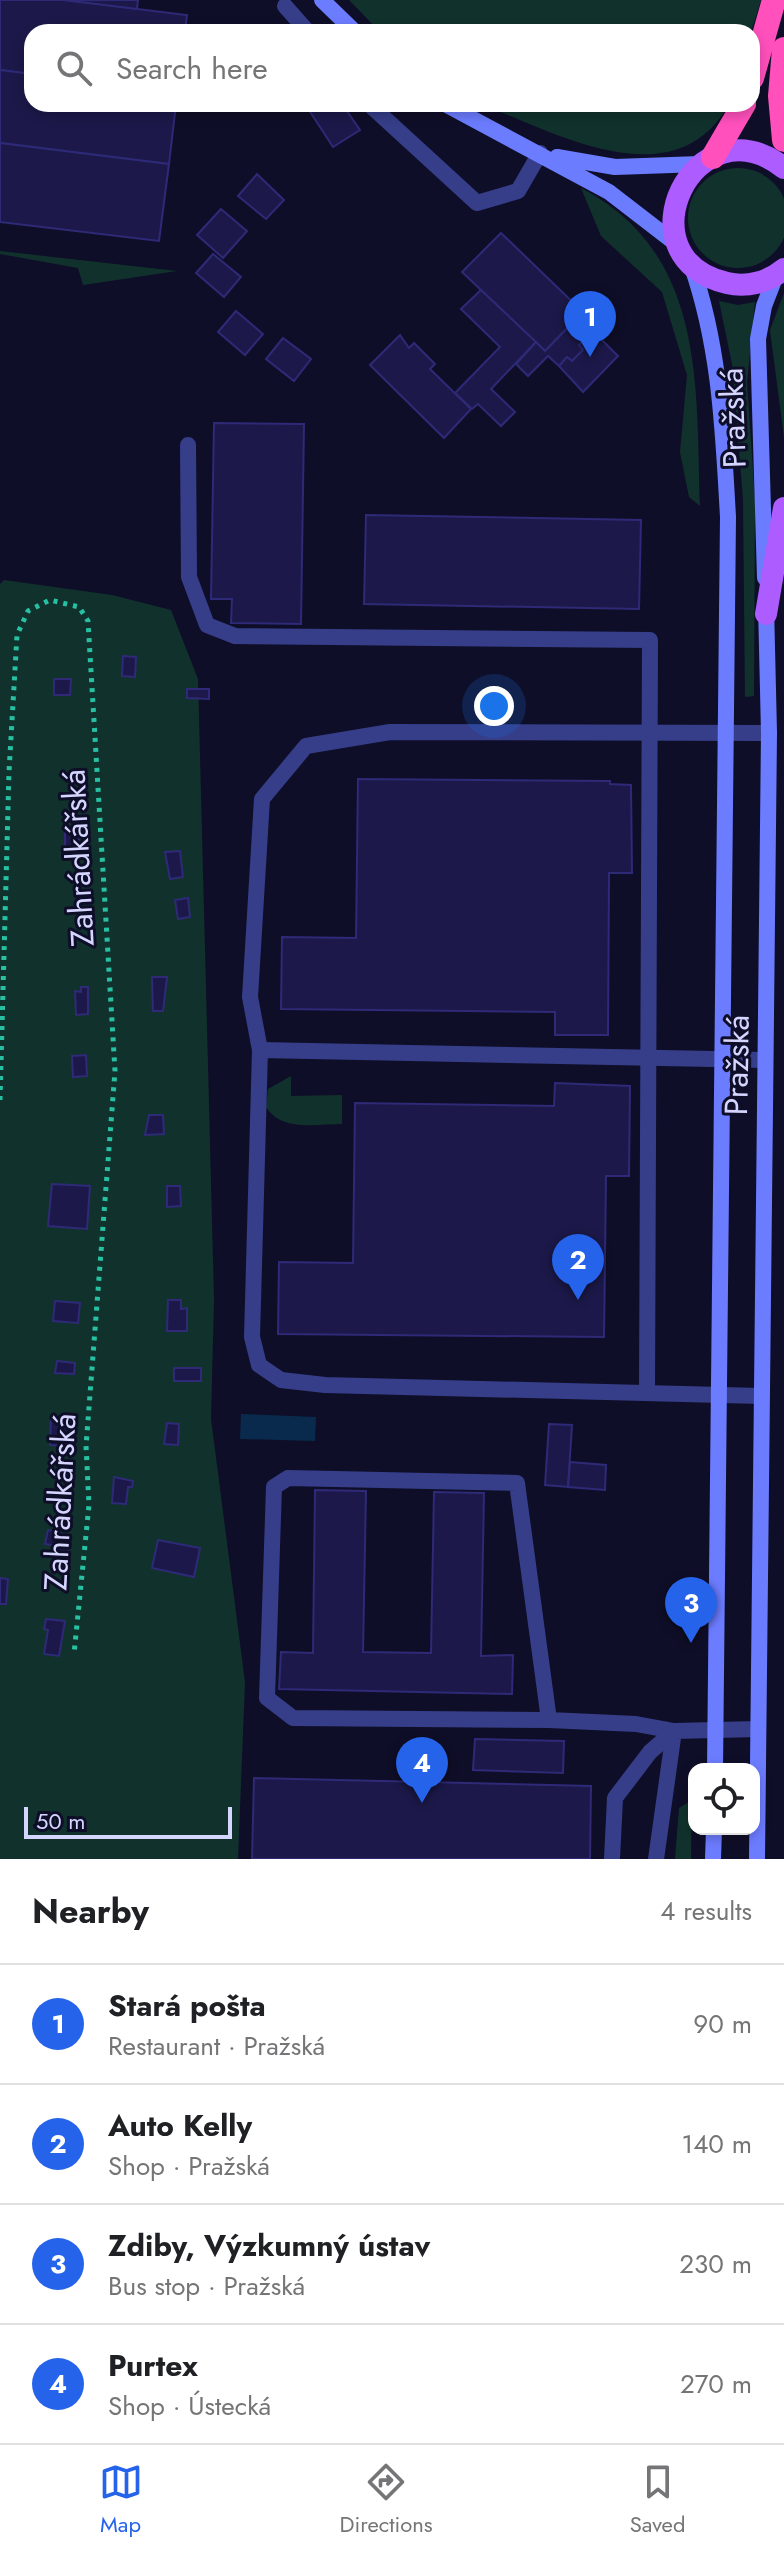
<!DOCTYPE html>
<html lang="en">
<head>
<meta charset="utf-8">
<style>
  body { margin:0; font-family:Jost,sans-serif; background:#f6f6f6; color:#202124 }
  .controls { position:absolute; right:24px; bottom:24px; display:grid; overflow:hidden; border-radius:16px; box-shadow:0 4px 12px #0003 }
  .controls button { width:72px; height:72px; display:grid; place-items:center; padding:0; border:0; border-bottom:2px solid #e0e0e0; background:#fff; color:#202124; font:40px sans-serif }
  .scale { position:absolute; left:24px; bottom:20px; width:208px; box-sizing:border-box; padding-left:8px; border:4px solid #d5d6ff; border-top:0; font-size:22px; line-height:28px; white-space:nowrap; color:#d5d6ff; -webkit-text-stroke:6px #0f0e28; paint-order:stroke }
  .you { position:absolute; left:494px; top:706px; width:28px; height:28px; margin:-20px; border:6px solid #fff; border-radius:50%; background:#1a73e8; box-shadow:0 0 0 12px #1a73e833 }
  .badge { display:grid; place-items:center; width:52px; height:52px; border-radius:50%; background:#2563eb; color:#fff; font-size:26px; font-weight:700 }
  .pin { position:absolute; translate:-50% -66px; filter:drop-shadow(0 2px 4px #0008) }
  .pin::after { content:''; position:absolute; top:42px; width:28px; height:24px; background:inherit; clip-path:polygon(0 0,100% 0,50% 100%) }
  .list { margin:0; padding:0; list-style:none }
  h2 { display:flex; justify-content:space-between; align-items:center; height:104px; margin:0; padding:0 32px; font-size:34px }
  h2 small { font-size:26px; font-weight:400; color:#757577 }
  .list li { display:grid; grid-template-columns:52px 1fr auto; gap:24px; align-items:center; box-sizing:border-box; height:120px; padding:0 32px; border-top:2px solid #e0e0e0 }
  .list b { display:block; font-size:30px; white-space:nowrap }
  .list p { margin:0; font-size:26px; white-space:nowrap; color:#757577 }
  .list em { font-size:26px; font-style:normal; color:#757577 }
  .icon { flex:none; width:44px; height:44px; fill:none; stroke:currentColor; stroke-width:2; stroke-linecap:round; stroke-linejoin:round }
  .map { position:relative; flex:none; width:784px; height:1859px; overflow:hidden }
  .search { position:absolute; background:#fff; box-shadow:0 4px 12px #0003; left:24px; right:24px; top:24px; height:88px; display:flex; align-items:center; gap:20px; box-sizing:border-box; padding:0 28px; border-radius:24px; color:#757577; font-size:30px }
  .sheet { height:584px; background:#fff }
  nav { display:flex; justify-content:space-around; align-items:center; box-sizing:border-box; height:112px; border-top:2px solid #e0e0e0; background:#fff; font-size:22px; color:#757577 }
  nav a { display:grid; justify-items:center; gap:4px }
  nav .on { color:#2563eb }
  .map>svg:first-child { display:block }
</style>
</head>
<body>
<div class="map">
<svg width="784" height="1859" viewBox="0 0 784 1859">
  <rect width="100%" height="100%" fill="#0f0e28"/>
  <g fill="#11322c">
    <polygon points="349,0 761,0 751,32 380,32"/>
    <path d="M481,104H729C675,201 556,133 481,104Z"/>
    <circle cx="738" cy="218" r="50"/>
    <path d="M581,188C706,253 696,385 700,506L689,497L680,452L687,375L662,292L601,236Z"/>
    <polygon points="0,251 177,271 83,285 78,268 0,254"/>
    <polygon points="784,293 784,438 770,330"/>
    <polygon points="719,301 738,305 755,302 747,382 755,500 754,696 745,697 743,499 732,364"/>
    <polygon points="4,580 112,595 171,610 198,679 214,1299 211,1419 245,1682 238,1859 0,1859 0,584"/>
    <path d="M291,1076V1096L342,1095V1124C315,1124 282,1132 266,1107L268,1089Z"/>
    <polygon points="692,1800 691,1859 675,1859 679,1808"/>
  </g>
  <polygon fill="#092a4c" points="241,1414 316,1417 315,1441 240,1439"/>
  <g fill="#1c194a" stroke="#2e2a77" stroke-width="2">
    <polygon points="0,0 64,0 187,15 185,32 32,32 32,74 0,70"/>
    <polygon points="64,0 138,0 137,9"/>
    <polygon points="0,70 32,74 32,104 176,104 169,164 0,143"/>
    <polygon points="305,104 342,104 360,130 333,147"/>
    <polygon points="0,143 169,164 159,241 0,222"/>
    <polygon points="257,174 284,200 266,219 238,196"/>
    <polygon points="221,209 247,231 223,258 197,235"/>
    <polygon points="501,233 583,312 545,351 462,272"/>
    <polygon points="213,254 241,277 224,297 196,273"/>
    <polygon points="481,290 536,342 491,389 515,412 501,426 478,404 472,409 455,393 500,347 461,309"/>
    <polygon points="236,311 263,334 245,355 218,332"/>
    <polygon points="583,312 586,315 582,319 593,331 579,345 583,350 572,361 567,357 559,366 548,356 528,376 516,364 536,342 545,351"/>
    <polygon points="593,331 618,356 583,392 559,366 567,357 572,361 583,350 579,345"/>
    <polygon points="400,335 409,348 414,343 435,364 430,369 471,409 444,438 370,365"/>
    <polygon points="283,338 311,359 294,381 266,359"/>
    <polygon points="214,423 304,424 301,624 231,623 232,599 211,599"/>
    <polygon points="366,515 641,520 639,609 364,604"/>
    <polygon points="123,656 136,657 135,677 122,676"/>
    <polygon points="54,679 71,679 70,695 54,695"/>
    <polygon points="187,689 209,689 209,699 187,698"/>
    <polygon points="358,779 610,781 610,784 631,785 632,873 609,873 608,1035 555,1035 555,1012 281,1009 282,937 356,938"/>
    <rect x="65" y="830" width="14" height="22"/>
    <polygon points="180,851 183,877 170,879 165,852"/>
    <polygon points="188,898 190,917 178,919 175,900"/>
    <polygon points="152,977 167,977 163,1011 153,1011"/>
    <polygon points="81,987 88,987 88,1014 76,1015 75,991 81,992"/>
    <polygon points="86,1055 87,1076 73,1077 72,1056"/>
    <polygon points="555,1083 630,1086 629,1176 606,1176 604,1337 278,1334 279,1262 353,1263 355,1103 554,1106"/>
    <polygon points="149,1115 163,1115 164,1134 145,1135"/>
    <polygon points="52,1184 90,1186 87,1229 48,1226"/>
    <polygon points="167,1186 180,1186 181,1206 167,1207"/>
    <polygon points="168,1300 181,1300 181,1309 187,1308 187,1331 167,1331"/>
    <polygon points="55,1301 80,1303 78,1323 53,1321"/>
    <polygon points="57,1361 75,1363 74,1374 55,1373"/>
    <rect x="174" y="1368" width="27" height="13"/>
    <polygon points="51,1418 71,1418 70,1446 50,1445"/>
    <polygon points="167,1423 179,1424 178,1445 164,1444"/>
    <polygon points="549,1424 572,1425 568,1487 545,1485"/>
    <polygon points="570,1462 606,1465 605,1490 568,1487"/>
    <polygon points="114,1477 133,1481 132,1487 128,1487 126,1504 112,1503"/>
    <polygon points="315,1490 366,1491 363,1652 431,1653 434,1492 484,1493 481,1656 513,1655 512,1694 279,1689 281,1652 313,1653"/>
    <polygon points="48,1530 70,1536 68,1552 52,1550 52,1545 45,1544"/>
    <polygon points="158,1540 200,1548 194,1577 152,1568"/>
    <polygon points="0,1578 8,1579 6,1604 0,1604"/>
    <polygon points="46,1619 65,1621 59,1656 44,1654 48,1630 44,1629"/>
    <polygon points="475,1739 564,1741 563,1773 473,1770"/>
    <polygon points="254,1778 591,1786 590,1859 252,1859"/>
  </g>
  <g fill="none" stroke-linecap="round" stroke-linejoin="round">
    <polyline stroke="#28c0a2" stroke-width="5" stroke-dasharray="4 6" stroke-linecap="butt" points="0,1100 9,772 17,635 28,611 50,600 79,607 88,621 115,1071 86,1446 89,1505 74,1654"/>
    <g stroke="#363e89" stroke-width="16">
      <polyline points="285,6 308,32"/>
      <polyline points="369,104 477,203 518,191 540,153"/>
      <polyline points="188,445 189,577 207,625 235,636 650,640 647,1393"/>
      <polyline points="260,1050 250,997 262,799 306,746 390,732 769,733"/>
      <polyline points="761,1396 325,1385 281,1380 259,1365 252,1337 260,1050 765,1060"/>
      <polyline points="549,1720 517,1483 288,1478 274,1487 267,1698 293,1718 549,1720 636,1724 674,1731"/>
      <polyline points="612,1859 615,1798 650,1752 674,1731"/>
    </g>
    <polyline stroke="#363e89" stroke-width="16" points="656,1859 674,1731 758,1729"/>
    <g stroke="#6c7cff" stroke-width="16">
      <polyline points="322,0 355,32"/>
      <polyline points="445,104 609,192 679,246"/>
      <polyline points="557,157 615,167 700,164"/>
      <path d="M691,264C720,346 723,430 728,517L715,1769"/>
      <polyline points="765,578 758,339 764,306 776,275"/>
      <polyline points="713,1859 714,1829"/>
      <polyline points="757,1859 769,733 766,605"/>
    </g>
    <g stroke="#ac5cff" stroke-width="22">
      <path d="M784,168C695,98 618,258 727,283C747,288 768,282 784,269"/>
      <polyline points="766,614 784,508"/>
    </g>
    <g stroke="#ff50bc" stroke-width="24">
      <polyline points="784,49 780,96 784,140"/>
      <polyline points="752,78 774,0"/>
      <polyline points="713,157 744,104"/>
    </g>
  </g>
  <g text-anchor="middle" stroke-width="6" stroke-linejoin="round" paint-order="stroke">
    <g font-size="32" fill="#d5d6ff" stroke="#0f0e28">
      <text transform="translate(733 418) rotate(-92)" y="11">Pražská</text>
      <text transform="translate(78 858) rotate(-93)" y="11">Zahrádkářská</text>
      <text transform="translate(737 1065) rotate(-89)" y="11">Pražská</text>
      <text transform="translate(60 1502) rotate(-87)" y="11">Zahrádkářská</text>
    </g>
  </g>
</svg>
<div class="controls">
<button><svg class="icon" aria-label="locate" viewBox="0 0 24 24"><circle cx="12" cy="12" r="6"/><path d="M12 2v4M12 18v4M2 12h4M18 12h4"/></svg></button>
</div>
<div class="scale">50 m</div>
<div class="you"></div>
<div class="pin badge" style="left:590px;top:357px">1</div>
<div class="pin badge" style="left:578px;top:1300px">2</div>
<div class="pin badge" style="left:691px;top:1643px">3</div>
<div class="pin badge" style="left:422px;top:1803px">4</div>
<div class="search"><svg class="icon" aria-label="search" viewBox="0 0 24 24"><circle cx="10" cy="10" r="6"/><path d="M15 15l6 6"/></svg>Search here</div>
</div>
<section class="sheet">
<h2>Nearby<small>4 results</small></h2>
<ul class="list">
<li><span class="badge">1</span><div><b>Stará pošta</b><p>Restaurant · Pražská</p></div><em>90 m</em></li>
<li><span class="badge">2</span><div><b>Auto Kelly</b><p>Shop · Pražská</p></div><em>140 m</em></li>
<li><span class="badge">3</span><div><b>Zdiby, Výzkumný ústav</b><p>Bus stop · Pražská</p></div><em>230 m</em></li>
<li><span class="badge">4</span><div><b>Purtex</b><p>Shop · Ústecká</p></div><em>270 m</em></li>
</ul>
</section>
<nav>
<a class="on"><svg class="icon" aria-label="map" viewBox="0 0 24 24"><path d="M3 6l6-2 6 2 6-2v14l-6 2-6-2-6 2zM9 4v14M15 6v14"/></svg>Map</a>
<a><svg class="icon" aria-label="directions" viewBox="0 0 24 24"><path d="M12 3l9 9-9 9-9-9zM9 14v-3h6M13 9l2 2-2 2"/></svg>Directions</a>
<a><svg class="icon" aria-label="saved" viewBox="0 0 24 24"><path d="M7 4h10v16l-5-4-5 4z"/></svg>Saved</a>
</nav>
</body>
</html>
